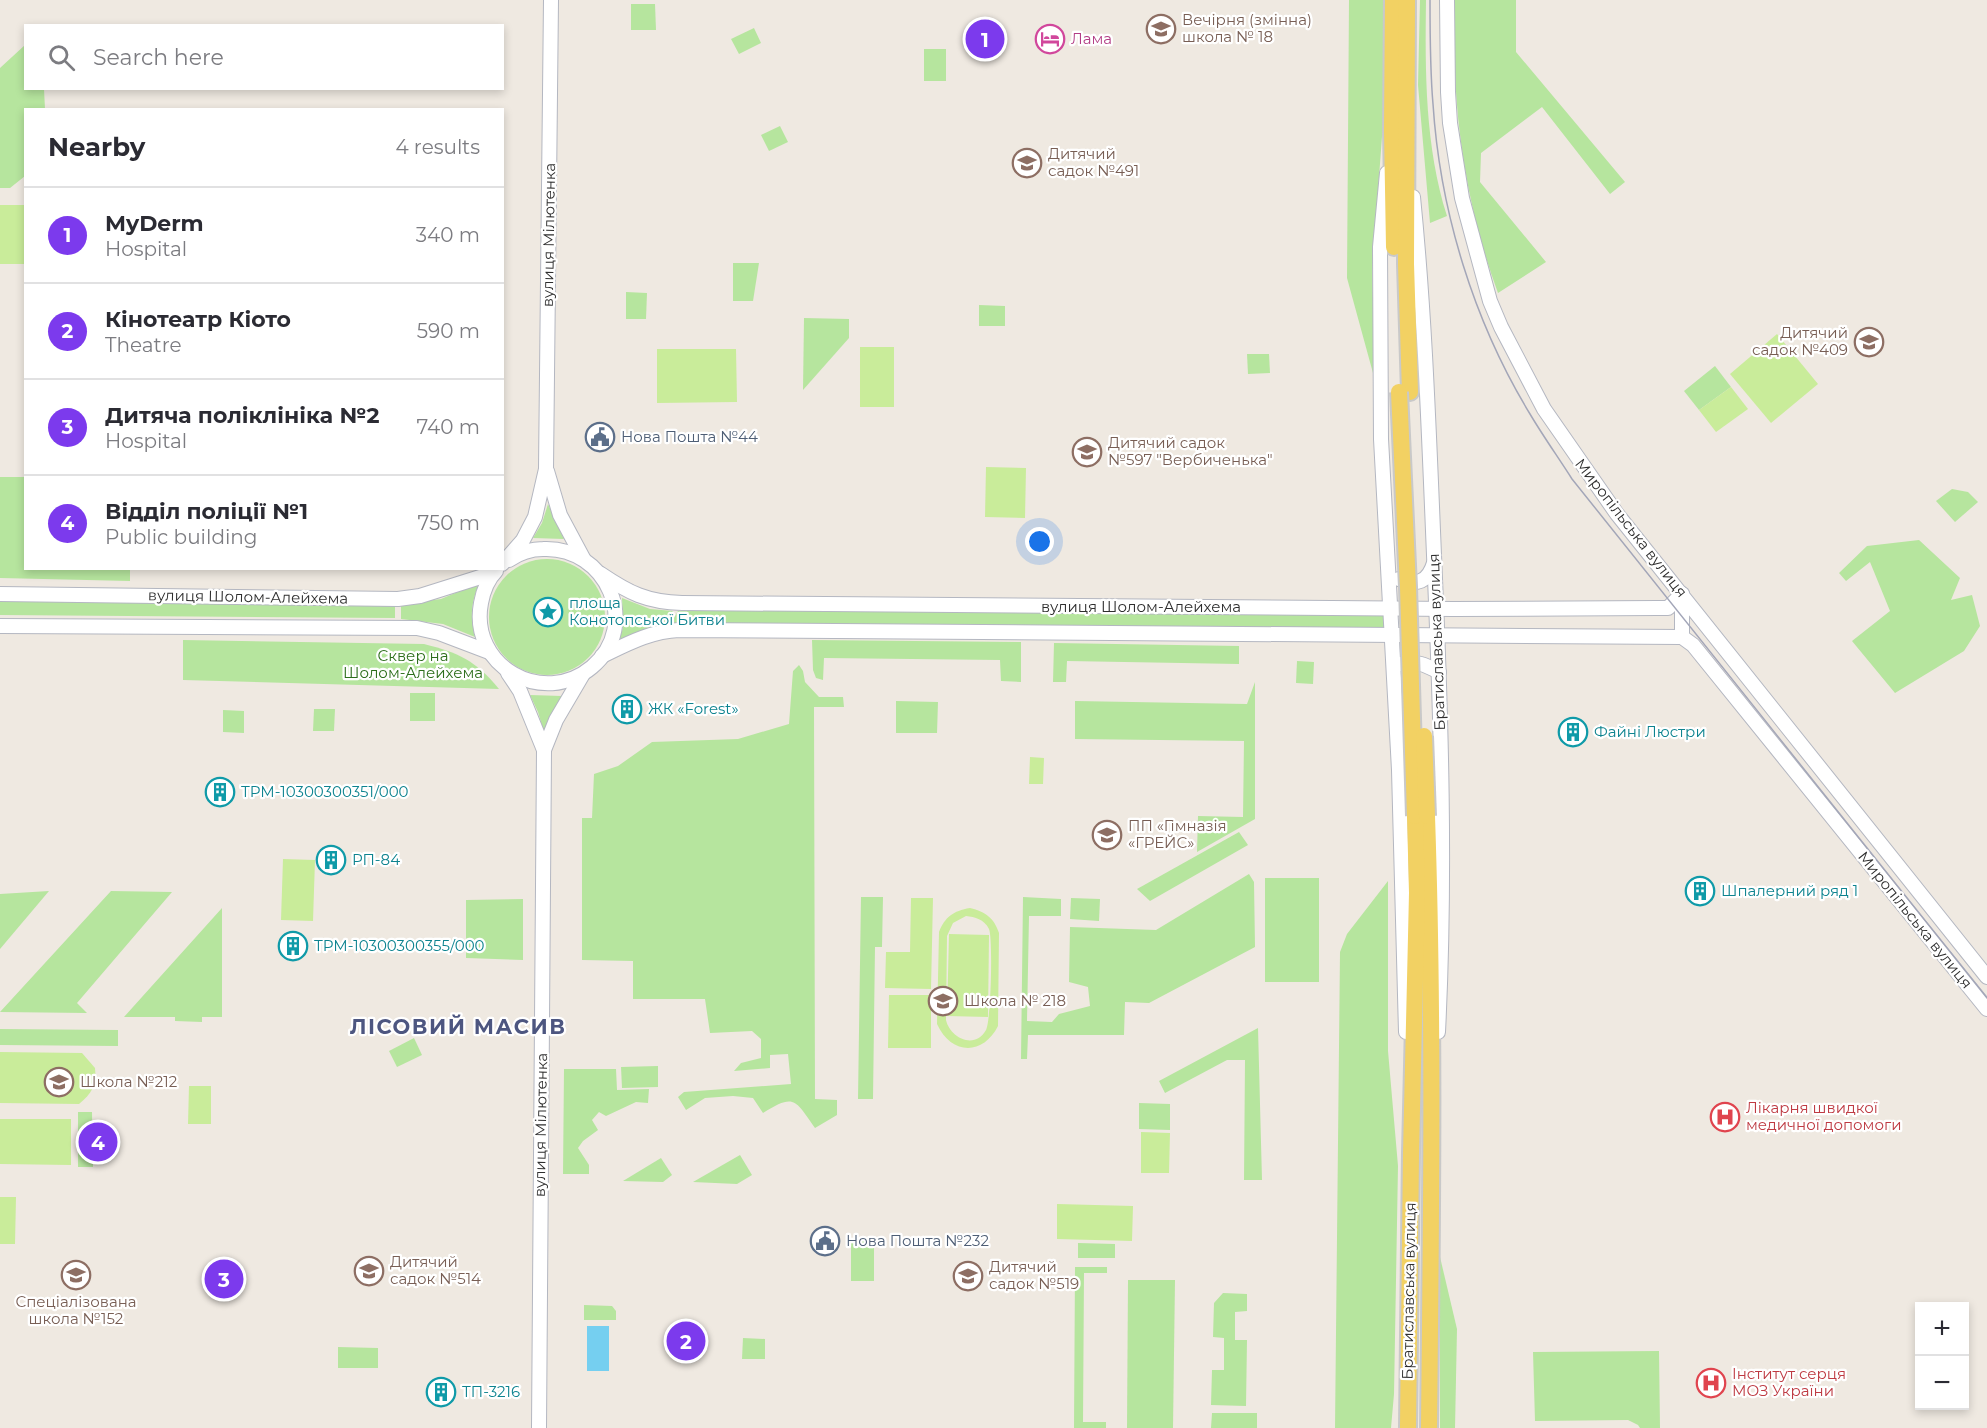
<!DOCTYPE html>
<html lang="en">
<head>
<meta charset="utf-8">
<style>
  body { margin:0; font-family:Montserrat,sans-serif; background:#f2f2f3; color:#2b2b33 }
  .controls { position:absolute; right:18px; bottom:18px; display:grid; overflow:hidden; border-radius:0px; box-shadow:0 3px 9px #0003 }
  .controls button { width:54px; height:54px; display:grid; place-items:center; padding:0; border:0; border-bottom:2px solid #e1e1e2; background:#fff; color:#2b2b33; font:30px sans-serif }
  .you { position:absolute; left:1040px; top:542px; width:21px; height:21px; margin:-15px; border:4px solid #fff; border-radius:50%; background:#1a73e8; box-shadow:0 0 0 9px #1a73e833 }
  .badge { display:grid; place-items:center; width:39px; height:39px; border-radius:50%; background:#7c3aed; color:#fff; font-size:20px; font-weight:700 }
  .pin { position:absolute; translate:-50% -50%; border:3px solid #fff; box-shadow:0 2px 6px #0006 }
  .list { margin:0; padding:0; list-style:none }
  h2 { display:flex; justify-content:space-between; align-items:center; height:78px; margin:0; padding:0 24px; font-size:26px }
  h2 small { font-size:20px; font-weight:400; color:#7c7c81 }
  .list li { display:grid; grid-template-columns:39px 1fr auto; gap:18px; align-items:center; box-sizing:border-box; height:96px; padding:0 24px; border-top:2px solid #e1e1e2 }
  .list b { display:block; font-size:22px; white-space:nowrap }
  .list p { margin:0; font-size:20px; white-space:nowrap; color:#7c7c81 }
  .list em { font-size:20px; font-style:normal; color:#7c7c81 }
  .icon { flex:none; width:33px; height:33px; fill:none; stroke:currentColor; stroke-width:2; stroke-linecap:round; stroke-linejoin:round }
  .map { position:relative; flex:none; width:1987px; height:1428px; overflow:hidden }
  .search { position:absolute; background:#fff; box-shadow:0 3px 9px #0003; left:24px; top:24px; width:480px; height:66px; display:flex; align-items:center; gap:15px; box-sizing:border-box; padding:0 21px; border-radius:0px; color:#7c7c81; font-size:22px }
  .panel { position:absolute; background:#fff; box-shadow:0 3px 9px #0003; left:24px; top:108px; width:480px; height:462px; border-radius:0px }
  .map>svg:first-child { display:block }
</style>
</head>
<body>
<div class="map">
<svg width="1987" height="1428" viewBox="0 0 1987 1428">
  <rect width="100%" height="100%" fill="#efe9e1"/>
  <g fill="#b6e59e">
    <polygon points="1349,0 1385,0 1384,110 1372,271 1376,384 1347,278"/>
    <path d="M1420,0H1426C1425,72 1425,147 1447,216L1430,223L1418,85Z"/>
    <path d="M1455,0H1516V52L1625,182L1610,194L1542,107L1481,153L1480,182L1546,262L1498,293C1472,223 1458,148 1455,73C1454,49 1455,24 1455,0Z"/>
    <polygon points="631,4 655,4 656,30 631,30"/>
    <polygon points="754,28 761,43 739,54 731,39"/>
    <polygon points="25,45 26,88 44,89 45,109 26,110 25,176 10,188 0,188 0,68"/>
    <rect x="924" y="49" width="22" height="32"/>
    <polygon points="780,126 788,142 769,151 761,135"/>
    <polygon points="733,263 759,263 753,301 733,301"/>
    <polygon points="626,292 647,293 646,319 626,319"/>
    <polygon points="979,305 1005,306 1005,326 979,326"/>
    <polygon points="804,318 849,319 849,338 803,390"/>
    <polygon points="1247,354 1269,354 1270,373 1248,374"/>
    <polygon points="1715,366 1731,387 1699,410 1684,391"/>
    <polygon points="0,477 25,477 26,568 130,569 130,581 0,578"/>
    <polygon points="1952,489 1968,492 1978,502 1955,522 1936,501"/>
    <polygon points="548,504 564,539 533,538 542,523"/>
    <polygon points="1919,540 1960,578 1951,600 1972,595 1980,626 1964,651 1895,693 1852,641 1890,611 1870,562 1846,581 1839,573 1867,546"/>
    <circle cx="547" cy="617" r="58"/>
    <path d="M479,583C471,605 470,614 475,637L443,624L401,619V604L441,599Z"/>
    <polygon points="622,598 650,609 673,611 665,625 640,631 618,643 623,628"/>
    <polygon points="0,600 395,605 395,618 0,615"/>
    <polygon points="880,604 1390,608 1391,635 670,625 678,611"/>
    <path d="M183,640L424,644C459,653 475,660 499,689L183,680Z"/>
    <polygon points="812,640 1021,642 1021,682 1001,681 1000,660 824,658 823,680 816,678 813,670"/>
    <polygon points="1054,643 1239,646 1239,664 1067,661 1066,682 1053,682"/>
    <polygon points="1297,661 1314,662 1313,684 1296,683"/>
    <path d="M799,665L803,671L805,682L819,697H843L844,707H814L815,1099L837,1100V1115L815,1128C795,1100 795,1093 763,1113L753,1098L733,1096L705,1098L686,1110L678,1097L684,1092L791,1084L788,1054L770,1055V1068L734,1071L741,1063L761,1058V1039L752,1031L710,1033L705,999H633V961L582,960V818H592L594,774L618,766L652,742L738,739L789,724L793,671Z"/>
    <polygon points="1255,682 1255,819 1197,852 1198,816 1243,817 1244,741 1075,739 1075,701 1247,704"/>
    <rect x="410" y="693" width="25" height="28"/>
    <polygon points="530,695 562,696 553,713 545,736 538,712"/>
    <polygon points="896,701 938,702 937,733 896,733"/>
    <polygon points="314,709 335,709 334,731 313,731"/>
    <polygon points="223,710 244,711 244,733 223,732"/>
    <polygon points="1239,832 1248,845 1150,901 1137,889"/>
    <polygon points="1249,874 1254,882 1255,947 1149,1003 1125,1002 1124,1035 1028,1035 1027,1059 1021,1059 1023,897 1061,899 1061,916 1029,916 1027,1021 1052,1022 1059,1014 1090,1006 1088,987 1069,982 1070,927 1156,930"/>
    <rect x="1265" y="878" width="54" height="104"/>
    <polygon points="1388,881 1388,1051 1398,1166 1394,1394 1391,1428 1335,1428 1340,952 1347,934"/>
    <polygon points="49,891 0,949 0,894"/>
    <polygon points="111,891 172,892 77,1003 87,1013 0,1012"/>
    <polygon points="861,897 883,897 882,947 875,947 873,1099 858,1099"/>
    <polygon points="1071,898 1100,899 1099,921 1070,919"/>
    <polygon points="523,899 523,960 466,958 466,900"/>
    <polygon points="222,908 222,1017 202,1017 202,1022 175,1021 175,1017 124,1017"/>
    <polygon points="1258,1028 1262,1180 1244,1180 1245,1060 1227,1060 1165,1093 1159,1081"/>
    <polygon points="0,1029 118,1030 118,1046 0,1045"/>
    <polygon points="414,1038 422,1055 397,1067 389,1051"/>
    <polygon points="658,1066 658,1087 622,1088 621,1067"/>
    <polygon points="564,1069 616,1069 617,1090 649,1089 648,1103 636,1102 606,1116 599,1112 592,1120 598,1130 583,1141 578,1148 589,1165 589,1174 563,1174"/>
    <polygon points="1139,1103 1170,1104 1170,1130 1139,1129"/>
    <polygon points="78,1112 92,1112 93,1167 78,1167"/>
    <polygon points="740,1155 752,1175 737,1184 693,1182"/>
    <polygon points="661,1158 672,1175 663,1182 623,1181"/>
    <rect x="851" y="1240" width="23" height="41"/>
    <polygon points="1078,1243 1115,1244 1115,1258 1078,1258"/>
    <polygon points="1440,1257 1457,1329 1455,1428 1440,1428"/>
    <polygon points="1075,1267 1107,1267 1107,1273 1084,1273 1083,1422 1106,1422 1106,1428 1074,1428"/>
    <polygon points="1128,1280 1175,1280 1173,1428 1127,1428"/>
    <polygon points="1223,1293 1247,1294 1247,1311 1235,1312 1235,1340 1247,1340 1246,1406 1211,1405 1212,1370 1224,1370 1224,1338 1213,1337 1214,1303"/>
    <polygon points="584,1305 612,1306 616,1311 616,1320 584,1320"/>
    <polygon points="743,1338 765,1339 765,1359 742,1359"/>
    <polygon points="338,1347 378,1348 378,1368 338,1368"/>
    <polygon points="1659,1351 1660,1428 1640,1428 1638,1425 1628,1420 1535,1421 1533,1352"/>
    <polygon points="1212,1413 1257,1413 1257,1428 1211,1428"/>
  </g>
  <g fill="#c9ec9a" fill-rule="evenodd">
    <rect x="0" y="205" width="25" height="59"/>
    <polygon points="1777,334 1818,384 1771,423 1730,374"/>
    <rect x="860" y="347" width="34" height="60"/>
    <polygon points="657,349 736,349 737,402 657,403"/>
    <polygon points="1731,387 1748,409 1716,432 1699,410"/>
    <polygon points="986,467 1026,468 1025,518 985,517"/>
    <polygon points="1030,757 1044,758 1043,784 1029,784"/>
    <polygon points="283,859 315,860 313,921 281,920"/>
    <polygon points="911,898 933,898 931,989 885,988 886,952 910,952"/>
    <path d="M970,908C986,912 994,918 999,933L998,1026C983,1056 951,1055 937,1024L939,932C945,917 953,911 970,908ZM966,916C975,917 984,919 989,929C993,938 991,1021 986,1030C975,1050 950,1038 946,1020L947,936L953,923Z"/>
    <polygon points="949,934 989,935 988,1017 947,1016"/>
    <polygon points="889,995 931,995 931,1048 888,1048"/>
    <path d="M0,1052L82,1053L95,1068C97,1085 92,1093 79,1104L0,1103Z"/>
    <polygon points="189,1086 211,1086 211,1124 188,1124"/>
    <polygon points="0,1119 71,1119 71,1165 0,1164"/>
    <polygon points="1141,1132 1170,1133 1169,1173 1141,1173"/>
    <polygon points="0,1197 16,1197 15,1244 0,1244"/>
    <polygon points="1057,1204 1133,1206 1132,1241 1057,1239"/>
  </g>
  <rect fill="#75cff0" x="587" y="1326" width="22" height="45"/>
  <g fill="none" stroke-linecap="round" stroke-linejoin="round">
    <g stroke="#b4b7c1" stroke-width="16">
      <g id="minor">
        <polyline points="1447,0 1448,92 1450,123 1462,198 1490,301 1501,327 1544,409 1617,514 1987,977"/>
        <polyline points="1387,173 1380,247 1381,439 1399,770 1406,1032"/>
        <path d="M1413,197C1425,316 1429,436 1434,555C1441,714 1446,873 1438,1032"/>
        <polyline points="547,471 560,515 583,558"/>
        <polyline points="502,564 523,540 535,517 546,469 551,0"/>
        <path d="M496,571C488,579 483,592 481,603C469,666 543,708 592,667C642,625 606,546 543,549C531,549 519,553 509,560"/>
        <path d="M601,574C629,593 647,602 682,603L1453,609L1658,608H1668L1682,594"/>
        <path d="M1399,579C1417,586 1428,582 1434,563"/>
        <polyline points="0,594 398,599 420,596 493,573"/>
        <polyline points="1682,594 1682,637"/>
        <polyline points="0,626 417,628 439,633 489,652"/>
        <polyline points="1682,637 1693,645 1987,1009"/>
        <path d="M602,656C627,644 651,631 679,630L1682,637"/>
        <path d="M1401,664C1415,660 1426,665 1439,672"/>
        <polyline points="508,673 520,691 544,750"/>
        <polyline points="539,1428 544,750 556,720 583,674"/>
      </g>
    </g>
    <g stroke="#c9c9c9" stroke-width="20">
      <g id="major">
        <polyline points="1393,0 1392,130 1394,247"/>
        <polyline points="1407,0 1406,264 1410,392"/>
        <path d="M1427,816C1434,1020 1431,1224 1429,1428"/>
        <polyline points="1408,1428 1411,1153 1417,893 1415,816"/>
      </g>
    </g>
    <use href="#minor" stroke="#fff" stroke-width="14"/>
    <use href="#major" stroke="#f2d163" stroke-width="16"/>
    <path stroke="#a3a6b8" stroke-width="1.5" d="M1430,0C1430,35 1430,70 1433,104C1440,212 1474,322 1530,414C1543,436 1558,457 1572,479L1987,998"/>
    <g stroke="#c9c9c9" stroke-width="20" stroke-linecap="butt">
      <g id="major-bridge">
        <polyline points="1399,392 1408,587 1415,816"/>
        <polyline points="1424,736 1427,816"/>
      </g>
    </g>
    <use href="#major-bridge" stroke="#f2d163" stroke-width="16"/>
  </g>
  <defs>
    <g id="school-ring" transform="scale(1.5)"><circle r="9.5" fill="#fff" stroke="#8d6e63" stroke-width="1.5"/><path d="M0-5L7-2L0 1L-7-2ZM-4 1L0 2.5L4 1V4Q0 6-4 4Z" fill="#8d6e63"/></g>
    <g id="hotel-ring" transform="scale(1.5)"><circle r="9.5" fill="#fff" stroke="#d1479c" stroke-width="1.5"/><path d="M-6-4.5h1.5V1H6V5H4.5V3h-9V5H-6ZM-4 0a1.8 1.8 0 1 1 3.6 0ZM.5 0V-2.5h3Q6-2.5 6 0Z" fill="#d1479c"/></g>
    <g id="civic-ring" transform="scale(1.5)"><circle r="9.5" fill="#fff" stroke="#5c6f8a" stroke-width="1.5"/><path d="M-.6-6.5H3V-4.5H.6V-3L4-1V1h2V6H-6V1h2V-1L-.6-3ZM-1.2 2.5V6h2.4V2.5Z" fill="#5c6f8a"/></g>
    <g id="sight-ring" transform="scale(1.5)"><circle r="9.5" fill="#fff" stroke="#0f9aa8" stroke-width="1.5"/><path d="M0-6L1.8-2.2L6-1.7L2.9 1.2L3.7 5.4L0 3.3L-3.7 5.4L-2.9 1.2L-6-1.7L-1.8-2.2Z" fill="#0f9aa8"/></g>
    <g id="building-ring" transform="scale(1.5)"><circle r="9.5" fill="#fff" stroke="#0f9aa8" stroke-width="1.5"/><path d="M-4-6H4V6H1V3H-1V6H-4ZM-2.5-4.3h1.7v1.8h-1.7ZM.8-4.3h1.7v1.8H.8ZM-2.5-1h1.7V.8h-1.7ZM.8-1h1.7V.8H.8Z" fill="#0f9aa8"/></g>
    <g id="hospital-ring" transform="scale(1.5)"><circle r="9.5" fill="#fff" stroke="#e0444e" stroke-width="1.5"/><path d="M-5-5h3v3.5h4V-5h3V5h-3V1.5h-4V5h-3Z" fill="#e0444e"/></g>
  </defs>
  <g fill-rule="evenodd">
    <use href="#school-ring" x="1161" y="29"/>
    <use href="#hotel-ring" x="1050" y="39"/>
    <use href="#school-ring" x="1027" y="163"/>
    <use href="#school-ring" x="1869" y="342"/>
    <use href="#civic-ring" x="600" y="437"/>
    <use href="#school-ring" x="1087" y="452"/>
    <use href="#sight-ring" x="548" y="612"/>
    <use href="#building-ring" x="627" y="709"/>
    <use href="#building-ring" x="1573" y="732"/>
    <use href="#building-ring" x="220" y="792"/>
    <use href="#school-ring" x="1107" y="835"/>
    <use href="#building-ring" x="331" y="860"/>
    <use href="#building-ring" x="1700" y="891"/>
    <use href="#building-ring" x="293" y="946"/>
    <use href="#school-ring" x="943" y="1001"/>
    <use href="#school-ring" x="59" y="1082"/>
    <use href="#hospital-ring" x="1725" y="1117"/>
    <use href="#civic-ring" x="825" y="1241"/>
    <use href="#school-ring" x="369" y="1271"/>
    <use href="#school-ring" x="76" y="1275"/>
    <use href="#school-ring" x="968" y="1276"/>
    <use href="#hospital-ring" x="1711" y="1383"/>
    <use href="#building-ring" x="441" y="1392"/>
  </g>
  <g text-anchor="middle" stroke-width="4.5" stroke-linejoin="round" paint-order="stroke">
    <g font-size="15" fill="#785e54" stroke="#fff" text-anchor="start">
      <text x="1182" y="25">Вечірня (змінна)<tspan x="1182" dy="17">школа № 18</tspan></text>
      <text x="1048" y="159">Дитячий<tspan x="1048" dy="17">садок №491</tspan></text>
      <text x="1848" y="338" text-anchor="end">Дитячий<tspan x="1848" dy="17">садок №409</tspan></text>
      <text x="1108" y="448">Дитячий садок<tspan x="1108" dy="17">№597 "Вербиченька"</tspan></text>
      <text x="1128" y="831">ПП «Гімназія<tspan x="1128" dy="17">«ГРЕЙС»</tspan></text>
      <text x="964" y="1006">Школа № 218</text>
      <text x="80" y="1087">Школа №212</text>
      <text x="390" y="1267">Дитячий<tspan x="390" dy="17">садок №514</tspan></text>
      <text x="989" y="1272">Дитячий<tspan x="989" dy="17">садок №519</tspan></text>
      <text x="76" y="1307" text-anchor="middle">Спеціалізована<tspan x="76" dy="17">школа №152</tspan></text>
    </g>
    <g font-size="15" fill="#b23c85" stroke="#fff" text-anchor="start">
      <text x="1071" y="44">Лама</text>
    </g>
    <g font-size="15" fill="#2e2e2e" stroke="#fff">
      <text transform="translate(549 235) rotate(-89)" y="5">вулиця Мілютенка</text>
      <text transform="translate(1631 528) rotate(52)" y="5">Миропільська вулиця</text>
      <text transform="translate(248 597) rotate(1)" y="5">вулиця Шолом-Алейхема</text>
      <text x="1141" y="612">вулиця Шолом-Алейхема</text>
      <text transform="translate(1437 642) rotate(-92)" y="5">Братиславська вулиця</text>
      <text transform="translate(1915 920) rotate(51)" y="5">Миропільська вулиця</text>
      <text transform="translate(541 1125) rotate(-89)" y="5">вулиця Мілютенка</text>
      <text transform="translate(1409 1291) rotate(-89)" y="5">Братиславська вулиця</text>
    </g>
    <g font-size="15" fill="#4e5e75" stroke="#fff" text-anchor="start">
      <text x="621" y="442">Нова Пошта №44</text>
      <text x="846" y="1246">Нова Пошта №232</text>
    </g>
    <g font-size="15" fill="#0d838f" stroke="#fff" text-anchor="start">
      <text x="569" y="608">площа<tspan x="569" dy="17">Конотопської Битви</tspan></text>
      <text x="648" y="714">ЖК «Forest»</text>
      <text x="1594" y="737">Файні Люстри</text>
      <text x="241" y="797">ТРМ-10300300351/000</text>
      <text x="352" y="865">РП-84</text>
      <text x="1721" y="896">Шпалерний ряд 1</text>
      <text x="314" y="951">ТРМ-10300300355/000</text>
      <text x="462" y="1397">ТП-3216</text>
    </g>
    <g font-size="15" fill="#2c6e1b" stroke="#fff">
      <text x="413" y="661">Сквер на<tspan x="413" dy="17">Шолом-Алейхема</tspan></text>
    </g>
    <g font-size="15" fill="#be3a42" stroke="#fff" text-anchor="start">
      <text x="1746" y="1113">Лікарня швидкої<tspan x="1746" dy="17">медичної допомоги</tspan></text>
      <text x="1732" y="1379">Інститут серця<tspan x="1732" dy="17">МОЗ України</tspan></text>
    </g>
    <g font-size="21" font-weight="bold" letter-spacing="1.5" fill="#4d5680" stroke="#fff">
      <text x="458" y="1034">ЛІСОВИЙ МАСИВ</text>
    </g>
  </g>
</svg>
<div class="controls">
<button>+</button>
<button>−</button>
</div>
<div class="you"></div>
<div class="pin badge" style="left:985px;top:39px">1</div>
<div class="pin badge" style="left:686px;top:1341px">2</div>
<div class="pin badge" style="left:224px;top:1279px">3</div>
<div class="pin badge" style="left:98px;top:1142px">4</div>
<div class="search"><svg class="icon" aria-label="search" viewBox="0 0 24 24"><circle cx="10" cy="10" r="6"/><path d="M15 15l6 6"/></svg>Search here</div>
<section class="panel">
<h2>Nearby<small>4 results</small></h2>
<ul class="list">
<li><span class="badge">1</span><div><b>MyDerm</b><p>Hospital</p></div><em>340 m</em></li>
<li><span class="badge">2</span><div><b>Кінотеатр Кіото</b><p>Theatre</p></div><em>590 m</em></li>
<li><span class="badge">3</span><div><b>Дитяча поліклініка №2</b><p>Hospital</p></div><em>740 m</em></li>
<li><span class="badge">4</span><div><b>Відділ поліції №1</b><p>Public building</p></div><em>750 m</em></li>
</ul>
</section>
</div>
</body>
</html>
